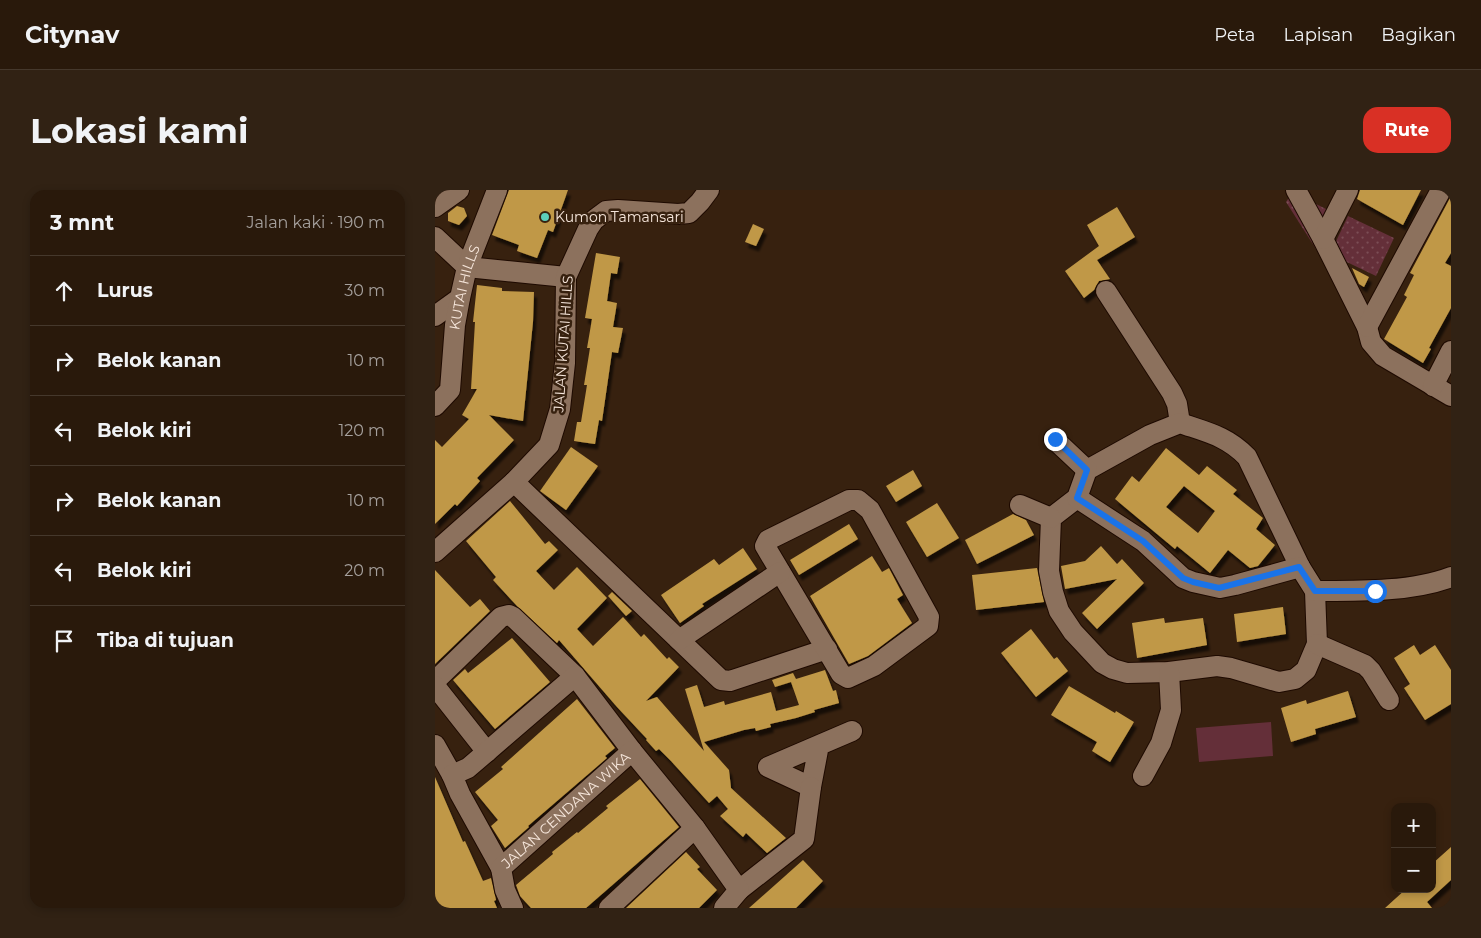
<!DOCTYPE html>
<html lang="id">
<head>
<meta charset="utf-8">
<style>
  body { margin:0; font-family:Montserrat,sans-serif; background:#312214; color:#f1f3f6 }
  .controls { position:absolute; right:15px; bottom:15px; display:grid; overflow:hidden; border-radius:10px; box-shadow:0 2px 8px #0003 }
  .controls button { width:45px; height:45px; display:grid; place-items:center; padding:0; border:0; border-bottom:1px solid #45382c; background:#29190b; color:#f1f3f6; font:25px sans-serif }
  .stop { position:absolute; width:15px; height:15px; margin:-11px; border:4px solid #1a73e8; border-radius:50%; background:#fff }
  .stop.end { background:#1a73e8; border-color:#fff; box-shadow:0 1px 5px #0008 }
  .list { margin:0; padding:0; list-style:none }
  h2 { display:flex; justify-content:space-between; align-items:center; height:65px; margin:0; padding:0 20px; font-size:21px }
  h2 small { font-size:16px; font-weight:400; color:#a5a09d }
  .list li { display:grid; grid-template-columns:32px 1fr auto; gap:15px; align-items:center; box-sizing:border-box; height:70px; padding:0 20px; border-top:1px solid #45382c }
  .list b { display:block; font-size:19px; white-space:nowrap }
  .list em { font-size:16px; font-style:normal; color:#a5a09d }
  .icon { flex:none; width:28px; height:28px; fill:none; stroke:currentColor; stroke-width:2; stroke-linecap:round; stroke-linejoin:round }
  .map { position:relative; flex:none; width:1016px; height:718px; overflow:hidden; border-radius:15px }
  header { display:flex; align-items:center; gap:30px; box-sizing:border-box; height:70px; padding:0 25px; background:#29190b; border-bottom:1px solid #45382c }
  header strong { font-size:24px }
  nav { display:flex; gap:28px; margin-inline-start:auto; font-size:18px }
  .intro { display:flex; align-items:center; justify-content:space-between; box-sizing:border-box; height:120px; padding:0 30px }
  h1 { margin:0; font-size:35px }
  .button { padding:12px 22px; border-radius:15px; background:#d93025; color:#fff; font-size:18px; font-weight:700 }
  main { display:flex; gap:30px; padding:0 30px }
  aside { flex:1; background:#29190b; border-radius:15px; box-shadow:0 2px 8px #0003 }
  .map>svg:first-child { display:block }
</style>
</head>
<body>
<header>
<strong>Citynav</strong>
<nav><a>Peta</a><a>Lapisan</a><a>Bagikan</a></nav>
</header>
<div class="intro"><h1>Lokasi kami</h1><a class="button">Rute</a></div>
<main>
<aside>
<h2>3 mnt<small>Jalan kaki · 190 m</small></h2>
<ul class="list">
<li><svg class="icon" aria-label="ahead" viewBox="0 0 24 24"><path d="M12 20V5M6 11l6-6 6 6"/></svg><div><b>Lurus</b></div><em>30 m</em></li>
<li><svg class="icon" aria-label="right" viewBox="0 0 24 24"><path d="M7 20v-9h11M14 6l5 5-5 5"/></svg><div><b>Belok kanan</b></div><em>10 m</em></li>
<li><svg class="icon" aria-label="left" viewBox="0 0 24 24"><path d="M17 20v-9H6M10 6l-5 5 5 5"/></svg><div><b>Belok kiri</b></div><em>120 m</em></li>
<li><svg class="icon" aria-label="right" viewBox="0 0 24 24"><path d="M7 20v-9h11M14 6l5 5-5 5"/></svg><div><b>Belok kanan</b></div><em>10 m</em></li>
<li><svg class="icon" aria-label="left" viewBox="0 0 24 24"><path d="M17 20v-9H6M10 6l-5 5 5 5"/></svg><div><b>Belok kiri</b></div><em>20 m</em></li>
<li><svg class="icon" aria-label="arrive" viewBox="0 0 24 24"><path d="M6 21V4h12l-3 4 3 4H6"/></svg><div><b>Tiba di tujuan</b></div></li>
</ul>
</aside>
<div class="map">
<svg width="1016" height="718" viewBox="0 0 1016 718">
  <defs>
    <pattern id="grass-dots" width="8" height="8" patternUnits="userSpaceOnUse" patternTransform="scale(1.25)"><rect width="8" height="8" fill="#642f39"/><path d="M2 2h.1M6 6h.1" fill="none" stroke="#7b4d55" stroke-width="1.8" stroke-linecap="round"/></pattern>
    <filter id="shadow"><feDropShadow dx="3" dy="5.5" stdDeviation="1" flood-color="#0009"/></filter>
  </defs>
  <rect width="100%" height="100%" fill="#37210f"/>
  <g fill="url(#grass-dots)">
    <polygon points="859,3 897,22 881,59 851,12 855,6"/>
    <polygon points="913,26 959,48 941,86 895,64"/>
  </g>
  <polygon fill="#642f39" points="836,532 838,566 764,572 761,538"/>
  <g fill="#c09846" fill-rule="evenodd" filter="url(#shadow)">
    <polygon points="74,0 133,0 118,42 113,40 102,68 82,61 84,55 57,45"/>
    <polygon points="925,0 986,0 968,35 922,9"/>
    <polygon points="1016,6 1016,63 1010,73 1016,76 1016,118 994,158 996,159 988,173 949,149 972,107 969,105 979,85 975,83"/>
    <polygon points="22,16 29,18 32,26 24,35 13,31 13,23"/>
    <polygon points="682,17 700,47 662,70 675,89 664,91 659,100 649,108 630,81 664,56 652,35"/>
    <polygon points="318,34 329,39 321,56 310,52"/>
    <polygon points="161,63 185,67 182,84 176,83 172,111 182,113 178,137 188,138 183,163 177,162 167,231 164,230 160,254 139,251 142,232 146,232 152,195 149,195 155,158 152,158 157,129 150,128"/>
    <polygon points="917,78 934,87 929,97 924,94"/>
    <polygon points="42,95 67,98 67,101 99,102 98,132 88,231 54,225 79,250 42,288 45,291 22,316 20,314 0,334 0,250 7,257 34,229 27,225 42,199 36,199 40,132 38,132"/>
    <polygon points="136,257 163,276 131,320 105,301"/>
    <path d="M731,258L764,285L772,276L802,300L798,304L828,328L821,339L840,355L823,376L815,378L793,360L775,383L742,356L740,359L680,309L697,286L704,292ZM749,296L780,321L763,343L731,317Z"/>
    <polygon points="478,280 487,296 461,312 451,296"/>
    <polygon points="75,311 110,354 114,351 123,360 101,381 119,400 142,377 172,408 142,439 158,456 188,427 206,447 209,444 232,469 234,467 244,477 211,511 222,507 269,561 250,499 262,495 269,517 289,511 290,515 336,502 341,521 364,515 356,492 340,497 337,490 358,483 361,489 390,480 398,501 401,500 404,513 379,520 380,522 361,528 335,534 336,537 321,541 320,538 309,540 269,552 294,580 296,598 351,648 332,663 311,643 308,647 285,626 293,619 282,606 274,613 236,571 224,559 221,561 211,550 212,549 182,517 124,450 122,453 82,416 58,390 61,387 31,351"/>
    <polygon points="502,313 524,348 492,367 471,332"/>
    <polygon points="578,324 591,330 599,345 542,374 530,350"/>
    <polygon points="414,334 423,349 364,385 355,370"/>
    <polygon points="666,356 682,374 687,369 709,393 662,439 647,423 682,389 630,399 626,376 650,371"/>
    <polygon points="308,358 322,379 267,414 269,416 245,433 226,405 279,369 284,375"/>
    <polygon points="437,366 447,382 454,378 468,405 462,409 477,433 433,466 414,474 375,406"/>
    <polygon points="602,378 609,412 541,420 537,385"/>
    <polygon points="0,380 35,417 45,409 55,421 0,474"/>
    <polygon points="177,402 197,421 191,426 173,406"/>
    <polygon points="848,417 851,444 802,452 799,424"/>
    <polygon points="729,428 730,433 768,428 772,455 702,468 697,433"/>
    <polygon points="596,439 619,469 622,467 633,481 601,507 566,463"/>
    <polygon points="77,448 115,492 60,539 18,490 30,479 33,483"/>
    <polygon points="979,455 985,465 1000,455 1016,480 1016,514 990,530 969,498 975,494 959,468"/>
    <polygon points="634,496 680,523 681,521 699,532 675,572 657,561 662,552 616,525"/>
    <polygon points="913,501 921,527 880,539 881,544 856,552 846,518 871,510 872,514"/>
    <polygon points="142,509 180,558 170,566 172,568 93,636 94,637 70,658 56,636 63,630 40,602 68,579 66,577"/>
    <polygon points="0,587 28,652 30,651 48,691 56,688 61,710 59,711 62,718 0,718"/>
    <polygon points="205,589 244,637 151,718 96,718 85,706 81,695 118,664 117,662 142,642 143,643 173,618 171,616"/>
    <polygon points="1016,657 1016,690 992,712 997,718 950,718 971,699 997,699 997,674"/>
    <polygon points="251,662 265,677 262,679 282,700 264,718 191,718"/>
    <polygon points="368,670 388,691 361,718 314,718"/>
  </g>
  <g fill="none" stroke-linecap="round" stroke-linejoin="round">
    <g stroke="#1e0a00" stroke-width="22">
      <g id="minor">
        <polyline points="861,0 888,49 932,137 936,152 948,166 1016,206"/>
        <polyline points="0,17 24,0"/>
        <polyline points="0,47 32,77 131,87"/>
        <polyline points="888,49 913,0"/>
        <polyline points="671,101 737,203 742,214 745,233"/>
        <polyline points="0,126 25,108"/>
        <polyline points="932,137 1006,0"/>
        <polyline points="998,196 1016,161"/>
        <path id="s1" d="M0,216L15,200L20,135L25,108L32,77L62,0"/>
        <path d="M745,233C771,242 792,246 812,267L865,377L880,401L882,454L871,480L860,489L844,492L796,478L782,476L734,482L692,483L678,479L667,473L638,442L624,421L618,402L614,381L616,328L642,308L652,280L715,245Z"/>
        <polyline points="619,249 652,280"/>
        <polyline points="79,292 286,490 295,491 392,459"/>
        <polyline points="642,308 708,351 748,388 758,392 785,398 800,395 865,377"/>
        <polygon points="414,310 423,310 435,320 494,427 493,436 439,476 413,488 406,484 330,356 333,350"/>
        <polyline points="585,315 616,328"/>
        <polyline points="0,362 79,292 114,255 125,219 130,173 131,87 153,39 159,30 171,21 183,20 243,24 254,23 265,12 274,0"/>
        <path d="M880,401C922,401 977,402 1016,387"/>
        <polyline points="244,450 345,382"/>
        <polyline points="882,454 930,475 936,481 954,510"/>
        <polyline points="0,491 66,427 74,425 78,427 140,486"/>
        <polyline points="0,496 52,562"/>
        <polyline points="0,555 17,585"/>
        <polyline points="384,555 376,597 333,577 417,541"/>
        <polyline points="708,586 726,553 736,520 734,482"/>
        <polyline points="66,678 25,604 17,585 33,578 140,486 197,561"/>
        <polyline points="304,700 369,649 376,597"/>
        <path id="s2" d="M78,718L70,700L66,678L197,561L260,638"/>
        <polyline points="174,718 260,638 304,700 289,718"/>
      </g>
    </g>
    <use href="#minor" stroke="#8c715d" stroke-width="20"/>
  </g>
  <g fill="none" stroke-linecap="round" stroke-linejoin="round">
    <polyline stroke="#1a73e8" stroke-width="6" points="620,249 652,280 642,308 708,351 748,388 758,392 784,398 864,377 880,401 940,401"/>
  </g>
  <circle fill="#5cceba" stroke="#37210f" stroke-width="2" cx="110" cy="27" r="5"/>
  <g text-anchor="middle" stroke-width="5" stroke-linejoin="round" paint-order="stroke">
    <g font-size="14" fill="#f6e6db" stroke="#37210f" text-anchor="start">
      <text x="120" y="32">Kumon Tamansari</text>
    </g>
    <g font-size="14" fill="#f6e6db" stroke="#37210f">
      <text dy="5" stroke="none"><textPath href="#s1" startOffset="126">KUTAI HILLS</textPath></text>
      <text transform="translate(128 154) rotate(-86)" y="5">JALAN KUTAI HILLS</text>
      <text dy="5" stroke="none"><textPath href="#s2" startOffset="129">JALAN CENDANA WIKA</textPath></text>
    </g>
  </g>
</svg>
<div class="controls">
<button>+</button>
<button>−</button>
</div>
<div class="stop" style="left:940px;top:401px"></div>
<div class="stop end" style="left:620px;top:249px"></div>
</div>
</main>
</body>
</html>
